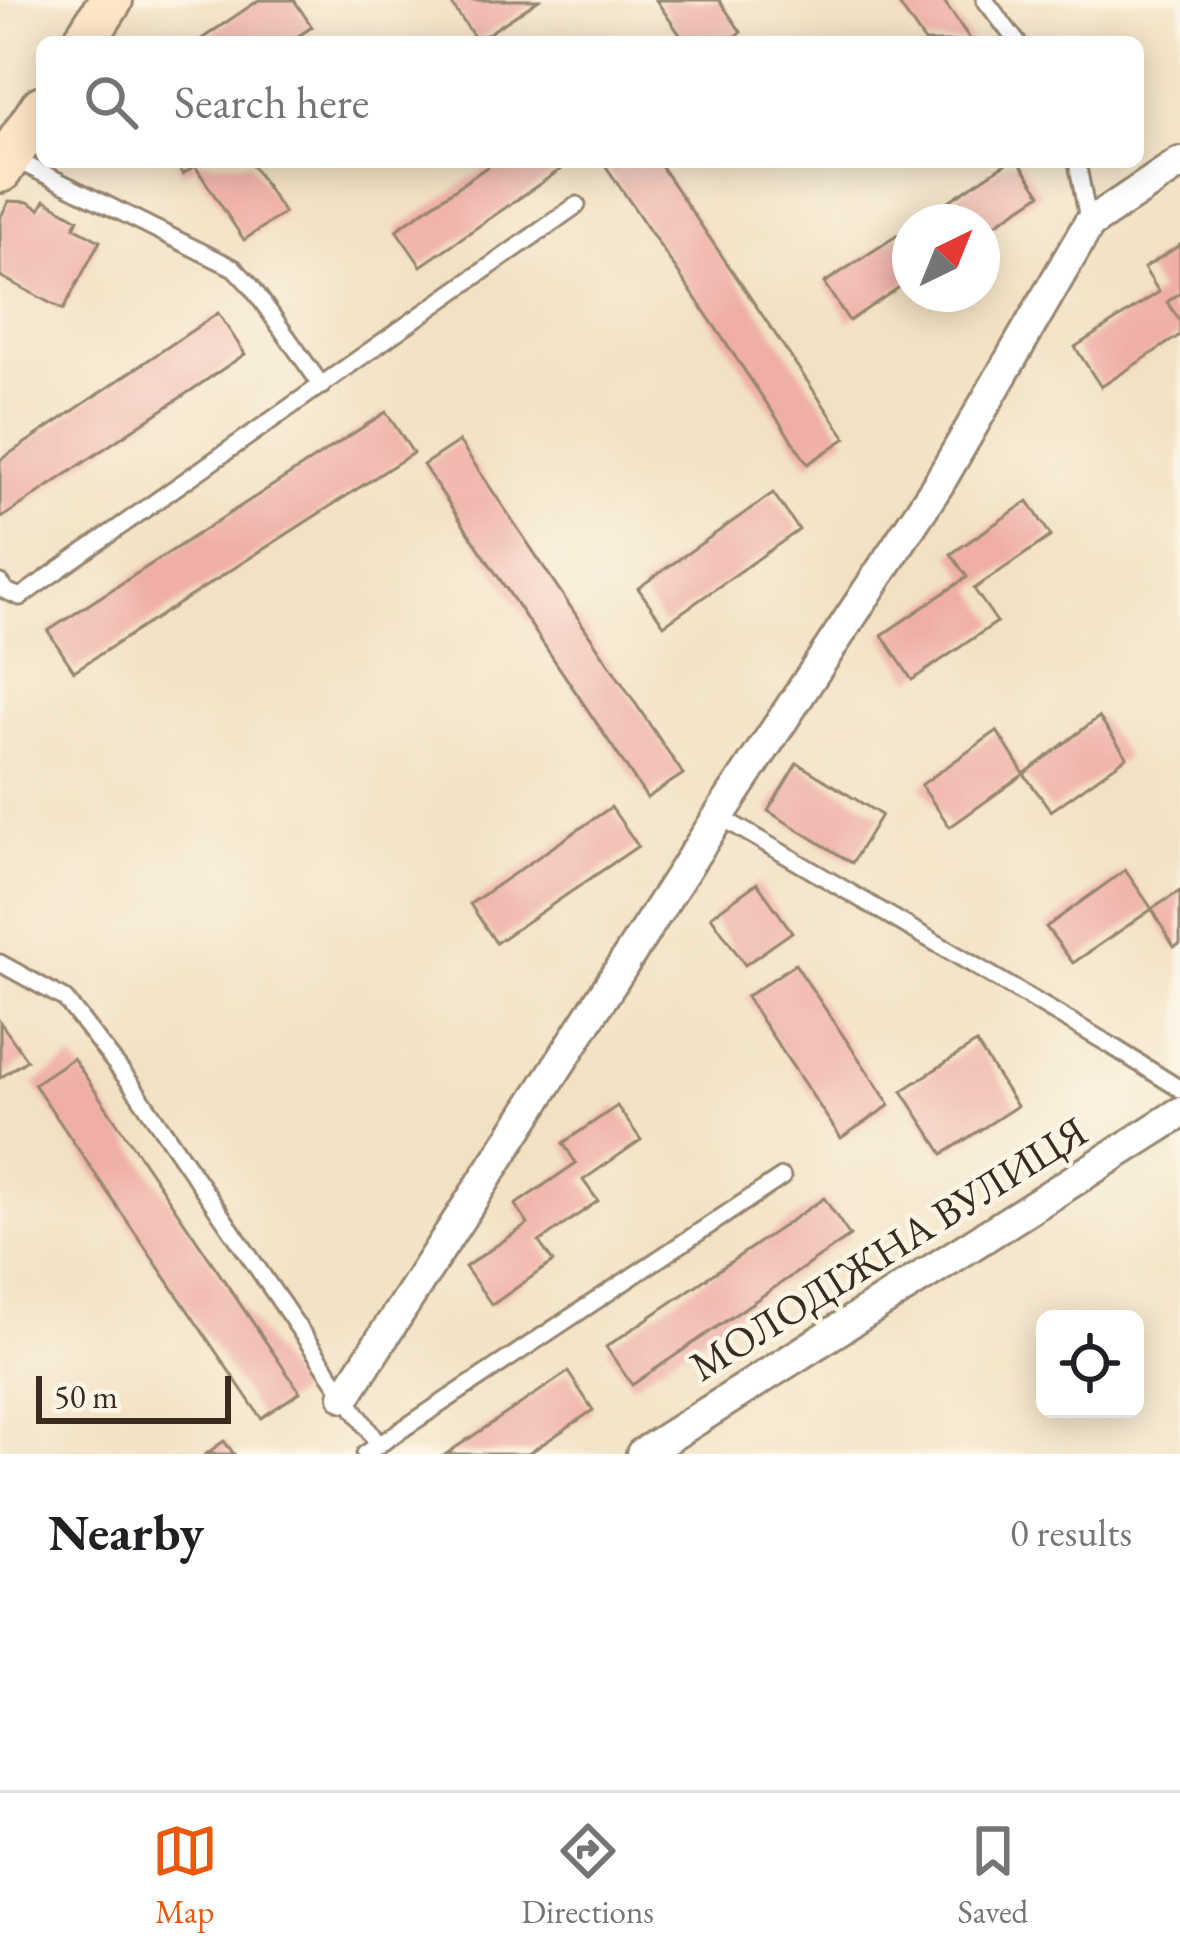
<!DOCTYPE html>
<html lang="en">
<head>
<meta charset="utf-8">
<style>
  body { margin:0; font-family:"EB Garamond",serif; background:#f6f6f6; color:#202124 }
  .controls { position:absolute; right:36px; bottom:36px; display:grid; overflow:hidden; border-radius:18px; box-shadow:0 6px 30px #0003 }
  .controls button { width:108px; height:108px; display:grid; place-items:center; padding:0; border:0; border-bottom:3px solid #e0e0e0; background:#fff; color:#202124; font:60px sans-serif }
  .compass { position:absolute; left:892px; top:204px; width:108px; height:108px; border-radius:50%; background:#fff; box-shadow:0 6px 30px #0003; rotate:43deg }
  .scale { position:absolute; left:36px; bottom:30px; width:195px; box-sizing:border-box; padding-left:12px; border:6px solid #3b2a1e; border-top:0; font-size:33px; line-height:42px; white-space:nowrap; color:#3b2a1e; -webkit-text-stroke:9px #fcf5e5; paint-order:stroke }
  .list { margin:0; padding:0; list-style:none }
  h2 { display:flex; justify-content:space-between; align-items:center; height:156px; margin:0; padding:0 48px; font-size:51px }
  h2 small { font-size:39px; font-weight:400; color:#757577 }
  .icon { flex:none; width:66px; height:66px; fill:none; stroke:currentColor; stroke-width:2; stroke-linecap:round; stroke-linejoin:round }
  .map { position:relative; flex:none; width:1180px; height:1454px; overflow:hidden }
  .search { position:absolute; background:#fff; box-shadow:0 6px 30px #0003; left:36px; right:36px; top:36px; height:132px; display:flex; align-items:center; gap:30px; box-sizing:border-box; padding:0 42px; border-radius:18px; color:#757577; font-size:45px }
  .sheet { height:336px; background:#fff }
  nav { display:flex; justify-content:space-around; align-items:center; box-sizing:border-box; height:168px; border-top:3px solid #e0e0e0; background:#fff; font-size:33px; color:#757577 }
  nav a { display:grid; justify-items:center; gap:6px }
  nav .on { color:#ea580c }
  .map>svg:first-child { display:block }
</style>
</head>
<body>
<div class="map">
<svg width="1180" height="1454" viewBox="0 0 1180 1454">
  <rect width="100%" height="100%" fill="#fcf5e5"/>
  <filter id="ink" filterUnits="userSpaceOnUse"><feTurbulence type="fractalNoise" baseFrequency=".00833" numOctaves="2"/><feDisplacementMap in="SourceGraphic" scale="24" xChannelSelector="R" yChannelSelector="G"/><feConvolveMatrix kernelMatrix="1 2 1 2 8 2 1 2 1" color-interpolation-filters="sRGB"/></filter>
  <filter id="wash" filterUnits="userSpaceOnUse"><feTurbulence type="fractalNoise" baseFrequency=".004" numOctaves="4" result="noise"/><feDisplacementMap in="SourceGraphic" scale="48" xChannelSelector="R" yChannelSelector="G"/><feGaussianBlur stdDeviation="2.7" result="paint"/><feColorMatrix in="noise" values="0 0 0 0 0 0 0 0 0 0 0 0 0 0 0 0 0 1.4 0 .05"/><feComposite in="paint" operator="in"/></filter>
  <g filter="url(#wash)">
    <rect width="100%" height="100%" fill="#f2e1c3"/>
    <g id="blocks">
      <g fill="#efafa7">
        <polygon points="259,0 294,0 312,27 289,42 197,42"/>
        <polygon points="453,0 539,0 477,41 450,2"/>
        <polygon points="656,0 719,0 741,32 727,42 685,42"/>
        <polygon points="896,0 943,0 972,42 925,42"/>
        <polygon points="175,162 250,162 284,213 244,240 195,166 183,174"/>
        <polygon points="494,162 554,162 560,170 421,266 396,230"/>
        <polygon points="603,162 658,162 846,438 808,464"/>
        <polygon points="1008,162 1019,162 1041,194 982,233 982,222 917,222"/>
        <polygon points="45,200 78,219 74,227 100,241 63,310 0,276 0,218 9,201 28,202 40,209"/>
        <polygon points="910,227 910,280 849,321 824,283"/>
        <polygon points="1180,245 1180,293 1167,302 1180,321 1180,335 1101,387 1075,347 1159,292 1144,268"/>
        <polygon points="218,313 245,354 0,519 0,460"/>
        <polygon points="386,412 413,453 74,671 48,631"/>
        <polygon points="459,441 683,774 647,798 423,465"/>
        <polygon points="773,493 799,530 664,625 638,588"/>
        <polygon points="1028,501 1051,536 974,589 997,622 912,680 882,635 967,577 951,554"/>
        <polygon points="1099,717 1127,757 1051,811 1024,774 950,827 921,785 997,731 1024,774"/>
        <polygon points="797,763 881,815 852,863 768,811"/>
        <polygon points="611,807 638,846 496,943 470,904"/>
        <polygon points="1125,870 1152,909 1073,963 1046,927"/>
        <polygon points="757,883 792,932 745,965 711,916"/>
        <polygon points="1180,891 1180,944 1174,947 1152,909"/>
        <polygon points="795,964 890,1105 841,1138 746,997"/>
        <polygon points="0,1022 27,1060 0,1078"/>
        <polygon points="976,1043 1017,1106 943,1154 902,1091"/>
        <polygon points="73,1058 300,1392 261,1418 34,1084"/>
        <polygon points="617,1106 641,1140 583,1180 598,1201 539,1242 553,1262 492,1305 465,1267 528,1224 515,1205 576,1163 563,1143"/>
        <polygon points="824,1198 850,1236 632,1385 606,1347"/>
        <polygon points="568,1372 593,1410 528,1454 446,1454"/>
        <polygon points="224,1441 234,1454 206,1454"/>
      </g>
    </g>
  </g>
  <g filter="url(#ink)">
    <use href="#blocks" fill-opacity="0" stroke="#968670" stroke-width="3"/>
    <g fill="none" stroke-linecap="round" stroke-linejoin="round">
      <g stroke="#968670" stroke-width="21">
        <g id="service">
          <polyline points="985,0 1017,42"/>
          <polyline points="14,159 234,268 251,286 322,386"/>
          <polyline points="1077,162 1089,224"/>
          <polyline points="0,583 6,591 20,597 577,205"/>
          <polyline points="719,816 1107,1043 1180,1089"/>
          <polyline points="0,963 65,999 132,1085 378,1444"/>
          <polyline points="365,1454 782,1177"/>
        </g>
      </g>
      <g stroke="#968670" stroke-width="36">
        <g id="minor">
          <polyline points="345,1396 719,816 939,483 1089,224 1180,163"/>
          <polyline points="642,1454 1180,1113"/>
        </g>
      </g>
      <g stroke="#968670" stroke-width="48">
        <g id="secondary">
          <polyline points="84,42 111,0"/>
          <polyline points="0,171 42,107"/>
        </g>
      </g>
      <use href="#service" stroke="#fff" stroke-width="15"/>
      <use href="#minor" stroke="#fff" stroke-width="30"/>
      <use href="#secondary" stroke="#fde5c5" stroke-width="42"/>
    </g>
  </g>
  <g text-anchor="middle" stroke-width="9" stroke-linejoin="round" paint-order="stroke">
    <g font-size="42" fill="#3b2a1e" stroke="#fcf5e5">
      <text transform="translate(888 1248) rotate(-32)" y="15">МОЛОДІЖНА ВУЛИЦЯ</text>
    </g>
  </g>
</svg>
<div class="controls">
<button><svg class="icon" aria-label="locate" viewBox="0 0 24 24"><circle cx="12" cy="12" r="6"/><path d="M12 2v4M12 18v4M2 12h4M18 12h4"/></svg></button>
</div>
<svg class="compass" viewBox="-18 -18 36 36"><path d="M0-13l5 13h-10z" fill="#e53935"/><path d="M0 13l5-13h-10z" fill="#757577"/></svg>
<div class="scale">50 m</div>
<div class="search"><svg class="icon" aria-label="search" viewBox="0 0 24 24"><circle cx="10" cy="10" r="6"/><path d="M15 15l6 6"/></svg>Search here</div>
</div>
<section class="sheet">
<h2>Nearby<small>0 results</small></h2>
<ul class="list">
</ul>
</section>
<nav>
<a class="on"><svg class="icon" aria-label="map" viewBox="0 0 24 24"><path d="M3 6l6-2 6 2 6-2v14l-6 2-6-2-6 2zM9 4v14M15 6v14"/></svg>Map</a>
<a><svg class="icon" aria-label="directions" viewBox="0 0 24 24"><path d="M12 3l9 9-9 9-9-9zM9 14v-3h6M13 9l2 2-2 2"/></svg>Directions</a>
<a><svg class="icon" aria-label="saved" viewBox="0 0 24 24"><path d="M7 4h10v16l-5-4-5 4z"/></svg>Saved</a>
</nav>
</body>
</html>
